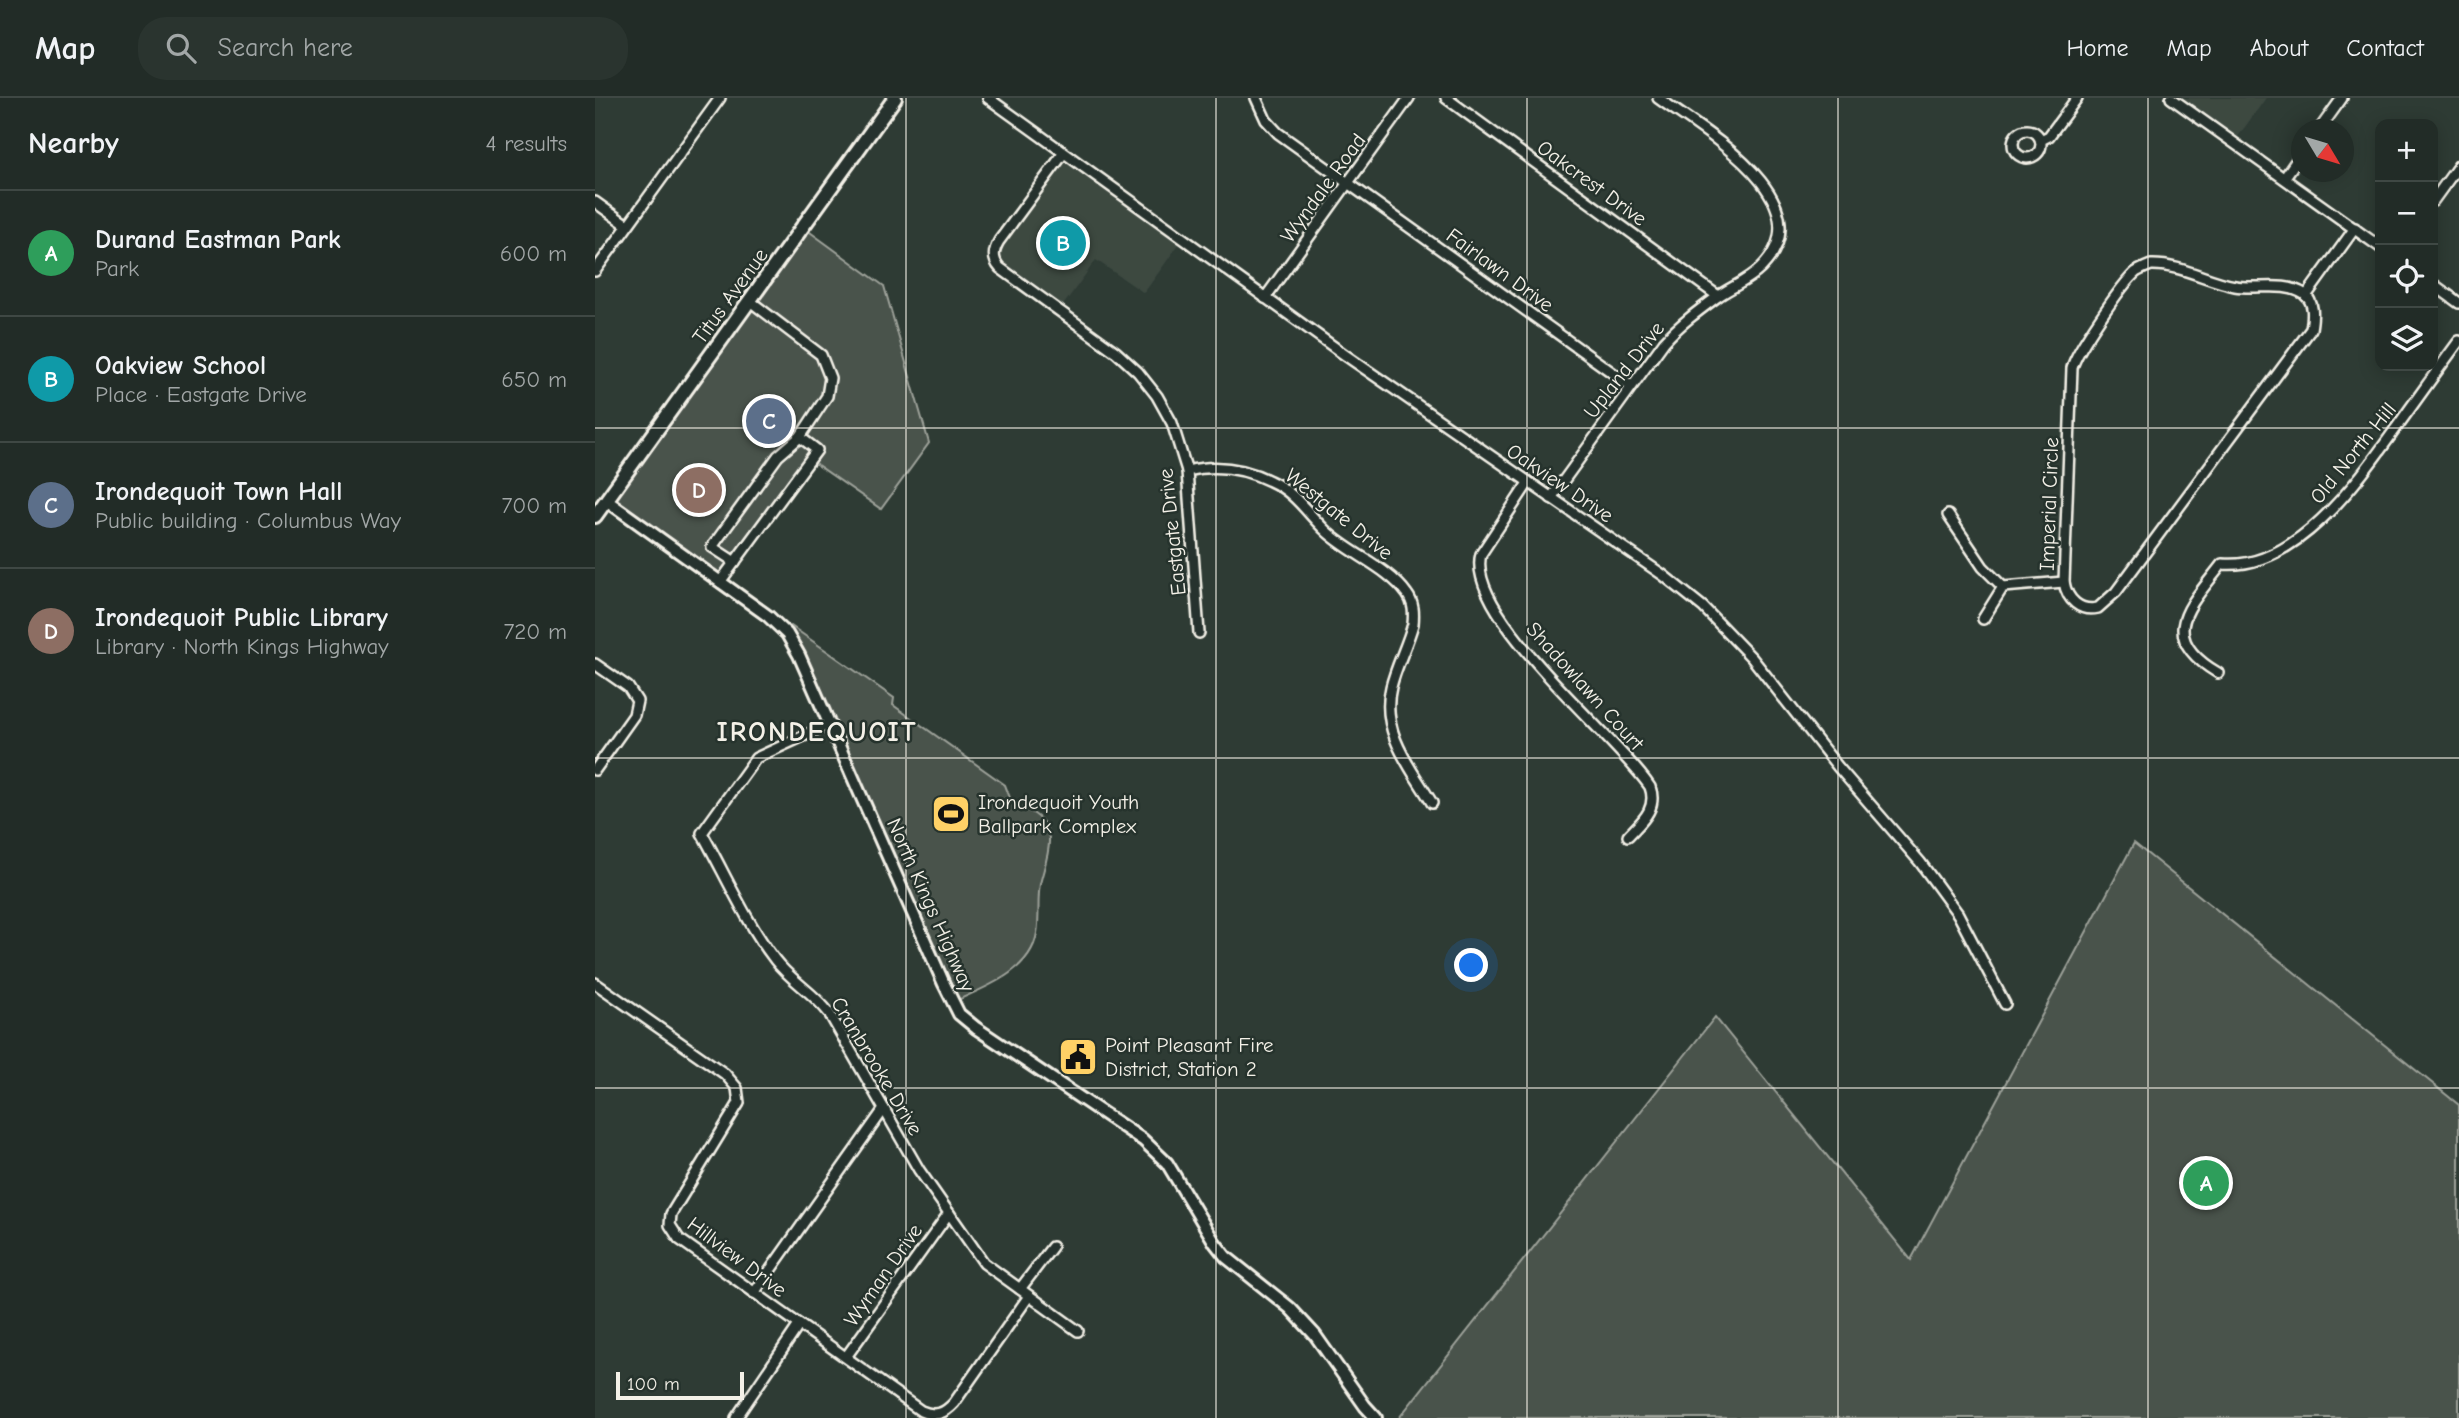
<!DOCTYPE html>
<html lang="en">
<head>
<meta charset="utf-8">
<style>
  body { margin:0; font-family:"Comic Neue",sans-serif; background:#2a342f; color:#f1f3f6 }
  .controls { position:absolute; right:21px; top:21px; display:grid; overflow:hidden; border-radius:14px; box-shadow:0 4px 18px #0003 }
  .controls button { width:63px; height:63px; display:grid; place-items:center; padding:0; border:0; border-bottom:2px solid #3f4844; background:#222c27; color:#f1f3f6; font:35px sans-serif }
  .compass { position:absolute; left:1696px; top:21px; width:63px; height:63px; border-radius:50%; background:#222c27; box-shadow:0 4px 18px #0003; rotate:128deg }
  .scale { position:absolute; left:21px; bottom:18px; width:128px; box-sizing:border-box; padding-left:7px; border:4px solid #f4f1e8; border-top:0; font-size:19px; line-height:24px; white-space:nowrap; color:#f4f1e8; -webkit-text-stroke:5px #26332d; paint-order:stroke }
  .you { position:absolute; left:877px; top:868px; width:24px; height:24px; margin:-18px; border:5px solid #fff; border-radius:50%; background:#1a73e8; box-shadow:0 0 0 10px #1a73e833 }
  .badge { display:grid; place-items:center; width:46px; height:46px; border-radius:50%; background:#bca0f2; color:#fff; font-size:23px; font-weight:700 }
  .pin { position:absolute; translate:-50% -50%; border:4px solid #fff; box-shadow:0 2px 7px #0006 }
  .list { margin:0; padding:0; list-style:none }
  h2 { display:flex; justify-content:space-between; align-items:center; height:91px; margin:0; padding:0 28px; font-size:30px }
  h2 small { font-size:23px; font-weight:400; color:#a2a7a7 }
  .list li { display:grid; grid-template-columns:46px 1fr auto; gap:21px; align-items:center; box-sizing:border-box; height:126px; padding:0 28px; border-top:2px solid #3f4844 }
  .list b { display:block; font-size:26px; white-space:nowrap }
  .list p { margin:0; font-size:23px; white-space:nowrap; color:#a2a7a7 }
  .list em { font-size:23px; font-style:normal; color:#a2a7a7 }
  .icon { flex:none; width:38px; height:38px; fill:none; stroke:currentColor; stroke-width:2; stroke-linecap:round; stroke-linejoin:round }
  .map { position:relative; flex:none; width:1864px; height:1320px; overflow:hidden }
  header { display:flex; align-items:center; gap:42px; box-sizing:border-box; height:98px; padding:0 35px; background:#222c27; border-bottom:2px solid #3f4844 }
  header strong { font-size:33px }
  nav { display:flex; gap:38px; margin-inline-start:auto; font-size:24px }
  .search { width:490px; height:63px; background:#2a342f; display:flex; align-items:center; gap:18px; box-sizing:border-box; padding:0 24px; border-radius:28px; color:#a2a7a7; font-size:26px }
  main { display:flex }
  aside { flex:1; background:#222c27 }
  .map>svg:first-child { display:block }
</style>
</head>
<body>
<header>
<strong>Map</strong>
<div class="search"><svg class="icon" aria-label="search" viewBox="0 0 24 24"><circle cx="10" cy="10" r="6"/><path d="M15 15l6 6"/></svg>Search here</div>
<nav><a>Home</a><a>Map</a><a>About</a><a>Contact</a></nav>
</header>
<main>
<aside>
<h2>Nearby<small>4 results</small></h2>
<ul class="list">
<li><span class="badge" style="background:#2e9e5b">A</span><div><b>Durand Eastman Park</b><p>Park</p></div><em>600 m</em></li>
<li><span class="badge" style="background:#0f9aa8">B</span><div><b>Oakview School</b><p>Place · Eastgate Drive</p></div><em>650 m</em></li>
<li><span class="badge" style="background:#5c6f8a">C</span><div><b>Irondequoit Town Hall</b><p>Public building · Columbus Way</p></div><em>700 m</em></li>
<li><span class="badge" style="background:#8d6e63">D</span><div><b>Irondequoit Public Library</b><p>Library · North Kings Highway</p></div><em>720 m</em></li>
</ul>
</aside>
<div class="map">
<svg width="1864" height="1320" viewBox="0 0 1864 1320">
  <rect width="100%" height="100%" fill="#2e3b34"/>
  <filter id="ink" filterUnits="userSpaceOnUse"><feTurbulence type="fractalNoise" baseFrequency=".0143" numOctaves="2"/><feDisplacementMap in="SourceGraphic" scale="14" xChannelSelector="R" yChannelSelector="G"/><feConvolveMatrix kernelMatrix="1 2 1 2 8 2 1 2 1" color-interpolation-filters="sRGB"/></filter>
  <g filter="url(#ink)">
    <g fill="#3c4841">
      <polygon points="1584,0 1671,0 1642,40"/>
      <polygon points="468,56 589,139 549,195 501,162 464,213 405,170 401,148"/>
    </g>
    <g fill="#48524c" stroke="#9ea29a" stroke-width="2">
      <polygon points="208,129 289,188 334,345 286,411 215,362 127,485 11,402"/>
      <path d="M196,528L299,600L298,607L406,684L410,687L417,705C423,709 430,711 436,714C466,731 451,760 445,786C442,802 445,819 442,835C436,874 389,890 358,904L190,533Z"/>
      <polygon points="1539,745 1864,1007 1864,1320 804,1320 1120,919 1316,1162"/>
    </g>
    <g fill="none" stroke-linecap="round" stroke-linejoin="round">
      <g stroke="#f4f1e8" stroke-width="14">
        <g id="minor">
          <polyline points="393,0 750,257 1068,477 1108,509 1157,560 1243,669 1325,764 1363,816 1410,906"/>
          <polyline points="661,0 671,22 683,35 1036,288"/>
          <polyline points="851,0 1123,198"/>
          <polyline points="1576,0 1785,149"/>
          <polyline points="1724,32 1747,0"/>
          <circle cx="1432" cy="46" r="14"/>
          <polyline points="1446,42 1454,38 1482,0"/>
          <path d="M468,56L404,143C398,153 397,161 405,170L521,254L543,274L562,298L577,325L592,373L604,535"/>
          <polyline points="1690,79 1706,56"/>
          <polyline points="1838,103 1864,67"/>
          <polyline points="0,104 32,127"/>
          <path d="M1556,167C1585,166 1612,183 1640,188C1661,192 1690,183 1709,196C1720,204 1718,219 1716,231L1521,494L1503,510C1485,514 1472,502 1469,484L1477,270C1481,253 1527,186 1541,174C1546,171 1551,169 1556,167Z"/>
          <polyline points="0,173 125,0"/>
          <polyline points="1838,186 1864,205"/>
          <polyline points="1711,198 1760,130"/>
          <polyline points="670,200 814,0"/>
          <path d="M592,373C620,366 649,370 675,383C700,394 712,415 731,433C754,455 794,470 812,496C819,505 819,515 818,526C812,548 801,568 796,589C785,633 815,669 837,705"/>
          <path d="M933,385L886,456C869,516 1022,639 1055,689C1063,711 1046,724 1033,738"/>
          <path d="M956,400L1069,244C1084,227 1103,213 1122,199C1136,189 1153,183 1166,170C1232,103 1108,33 1063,0"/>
          <polyline points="1353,417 1388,469 1408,489"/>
          <polyline points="140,464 117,449 183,358 205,339 232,298 235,280 226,257 155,203"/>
          <polyline points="125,484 222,352 205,339"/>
          <polyline points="1388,521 1408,489 1469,484"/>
          <polyline points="0,566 33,589 42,603 39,617 0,672"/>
          <path d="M1623,575C1560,538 1595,508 1627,466C1702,473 1766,379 1804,326C1824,298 1844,270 1864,243"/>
          <path d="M235,626L161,660L107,735C130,776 152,826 180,862C195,882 218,894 234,915L324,1072L389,1165L483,1233"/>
          <path d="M0,885L130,976L142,990L144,1005L76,1116L75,1127L84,1141L326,1313C340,1319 349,1316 359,1305L434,1198"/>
          <polyline points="425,1191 457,1149"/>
          <polyline points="159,1195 289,1011"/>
          <polyline points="251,1259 354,1115"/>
          <polyline points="141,1320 204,1227"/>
        </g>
      </g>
      <g stroke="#f4f1e8" stroke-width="16">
        <polyline id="tertiary" points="11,402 173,518 192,536 204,557 349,886 364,916 381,930 548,1042 572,1065 620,1145 631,1159 695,1210 720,1237 770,1308 781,1320"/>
      </g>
      <g stroke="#f4f1e8" stroke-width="18">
        <polyline id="secondary" points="0,418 300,0"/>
      </g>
      <use href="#minor" stroke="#26332d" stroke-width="9"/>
      <use href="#tertiary" stroke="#26332d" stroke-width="10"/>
      <use href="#secondary" stroke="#26332d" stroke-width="12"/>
    </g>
  </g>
  <path fill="none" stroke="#f4f1e8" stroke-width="2" stroke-opacity="0.55" d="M311,0V1320M621,0V1320M932,0V1320M1243,0V1320M1553,0V1320M0,330H1864M0,660H1864M0,990H1864"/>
  <defs>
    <g id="stadium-square" transform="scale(2.0125)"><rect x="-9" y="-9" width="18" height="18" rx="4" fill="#ffd166" stroke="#26332d"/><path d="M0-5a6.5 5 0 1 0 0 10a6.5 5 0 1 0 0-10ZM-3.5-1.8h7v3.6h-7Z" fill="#111"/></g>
    <g id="civic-square" transform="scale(2.0125)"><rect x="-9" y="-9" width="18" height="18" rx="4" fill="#ffd166" stroke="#26332d"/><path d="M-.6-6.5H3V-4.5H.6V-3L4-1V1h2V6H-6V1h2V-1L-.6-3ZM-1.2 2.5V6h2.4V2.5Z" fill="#111"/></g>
  </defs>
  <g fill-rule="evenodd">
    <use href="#stadium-square" x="356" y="716"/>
    <use href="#civic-square" x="483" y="959"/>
  </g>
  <g text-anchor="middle" stroke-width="5" stroke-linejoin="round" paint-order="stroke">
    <g font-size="21" fill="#f4f1e8" stroke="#26332d">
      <text transform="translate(997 85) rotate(36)" y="7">Oakcrest Drive</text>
      <text transform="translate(728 90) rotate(-54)" y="7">Wyndale Road</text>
      <text transform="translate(905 172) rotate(36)" y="7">Fairlawn Drive</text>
      <text transform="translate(135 198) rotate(-54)" y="7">Titus Avenue</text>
      <text transform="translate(1029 272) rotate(-52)" y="7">Upland Drive</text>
      <text transform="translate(1758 355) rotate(-51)" y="7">Old North Hill</text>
      <text transform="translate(965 385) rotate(34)" y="7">Oakview Drive</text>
      <text transform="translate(1454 406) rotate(-88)" y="7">Imperial Circle</text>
      <text transform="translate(744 416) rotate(39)" y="7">Westgate Drive</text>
      <text transform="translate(577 434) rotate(-96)" y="7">Eastgate Drive</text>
      <text transform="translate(990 588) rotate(48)" y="7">Shadowlawn Court</text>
      <text transform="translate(336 807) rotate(66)" y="7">North Kings Highway</text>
      <text transform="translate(282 968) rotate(59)" y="7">Cranbrooke Drive</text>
      <text transform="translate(142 1159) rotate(37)" y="7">Hillview Drive</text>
      <text transform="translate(288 1177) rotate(-55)" y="7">Wyman Drive</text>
    </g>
    <g font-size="21" fill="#f4f1e8" stroke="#26332d" text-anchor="start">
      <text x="383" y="711">Irondequoit Youth<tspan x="383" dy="24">Ballpark Complex</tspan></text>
      <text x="510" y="954">Point Pleasant Fire<tspan x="510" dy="24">District, Station 2</tspan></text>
    </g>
    <g font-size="28" font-weight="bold" letter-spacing="2" fill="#f4f1e8" stroke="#26332d">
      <text x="222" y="643">IRONDEQUOIT</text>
    </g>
  </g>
</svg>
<div class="controls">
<button>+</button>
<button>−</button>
<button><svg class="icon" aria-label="locate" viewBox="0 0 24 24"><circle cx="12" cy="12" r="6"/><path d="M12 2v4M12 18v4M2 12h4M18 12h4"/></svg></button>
<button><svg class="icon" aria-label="layers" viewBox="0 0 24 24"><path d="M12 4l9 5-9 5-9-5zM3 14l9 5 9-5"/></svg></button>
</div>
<svg class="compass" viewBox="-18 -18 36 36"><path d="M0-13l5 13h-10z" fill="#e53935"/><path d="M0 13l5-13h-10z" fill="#a2a7a7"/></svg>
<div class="scale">100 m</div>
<div class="you"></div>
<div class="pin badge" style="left:1611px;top:1085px;background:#2e9e5b">A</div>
<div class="pin badge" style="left:468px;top:145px;background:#0f9aa8">B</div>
<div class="pin badge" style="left:174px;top:323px;background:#5c6f8a">C</div>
<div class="pin badge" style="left:104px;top:392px;background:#8d6e63">D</div>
</div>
</main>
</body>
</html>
